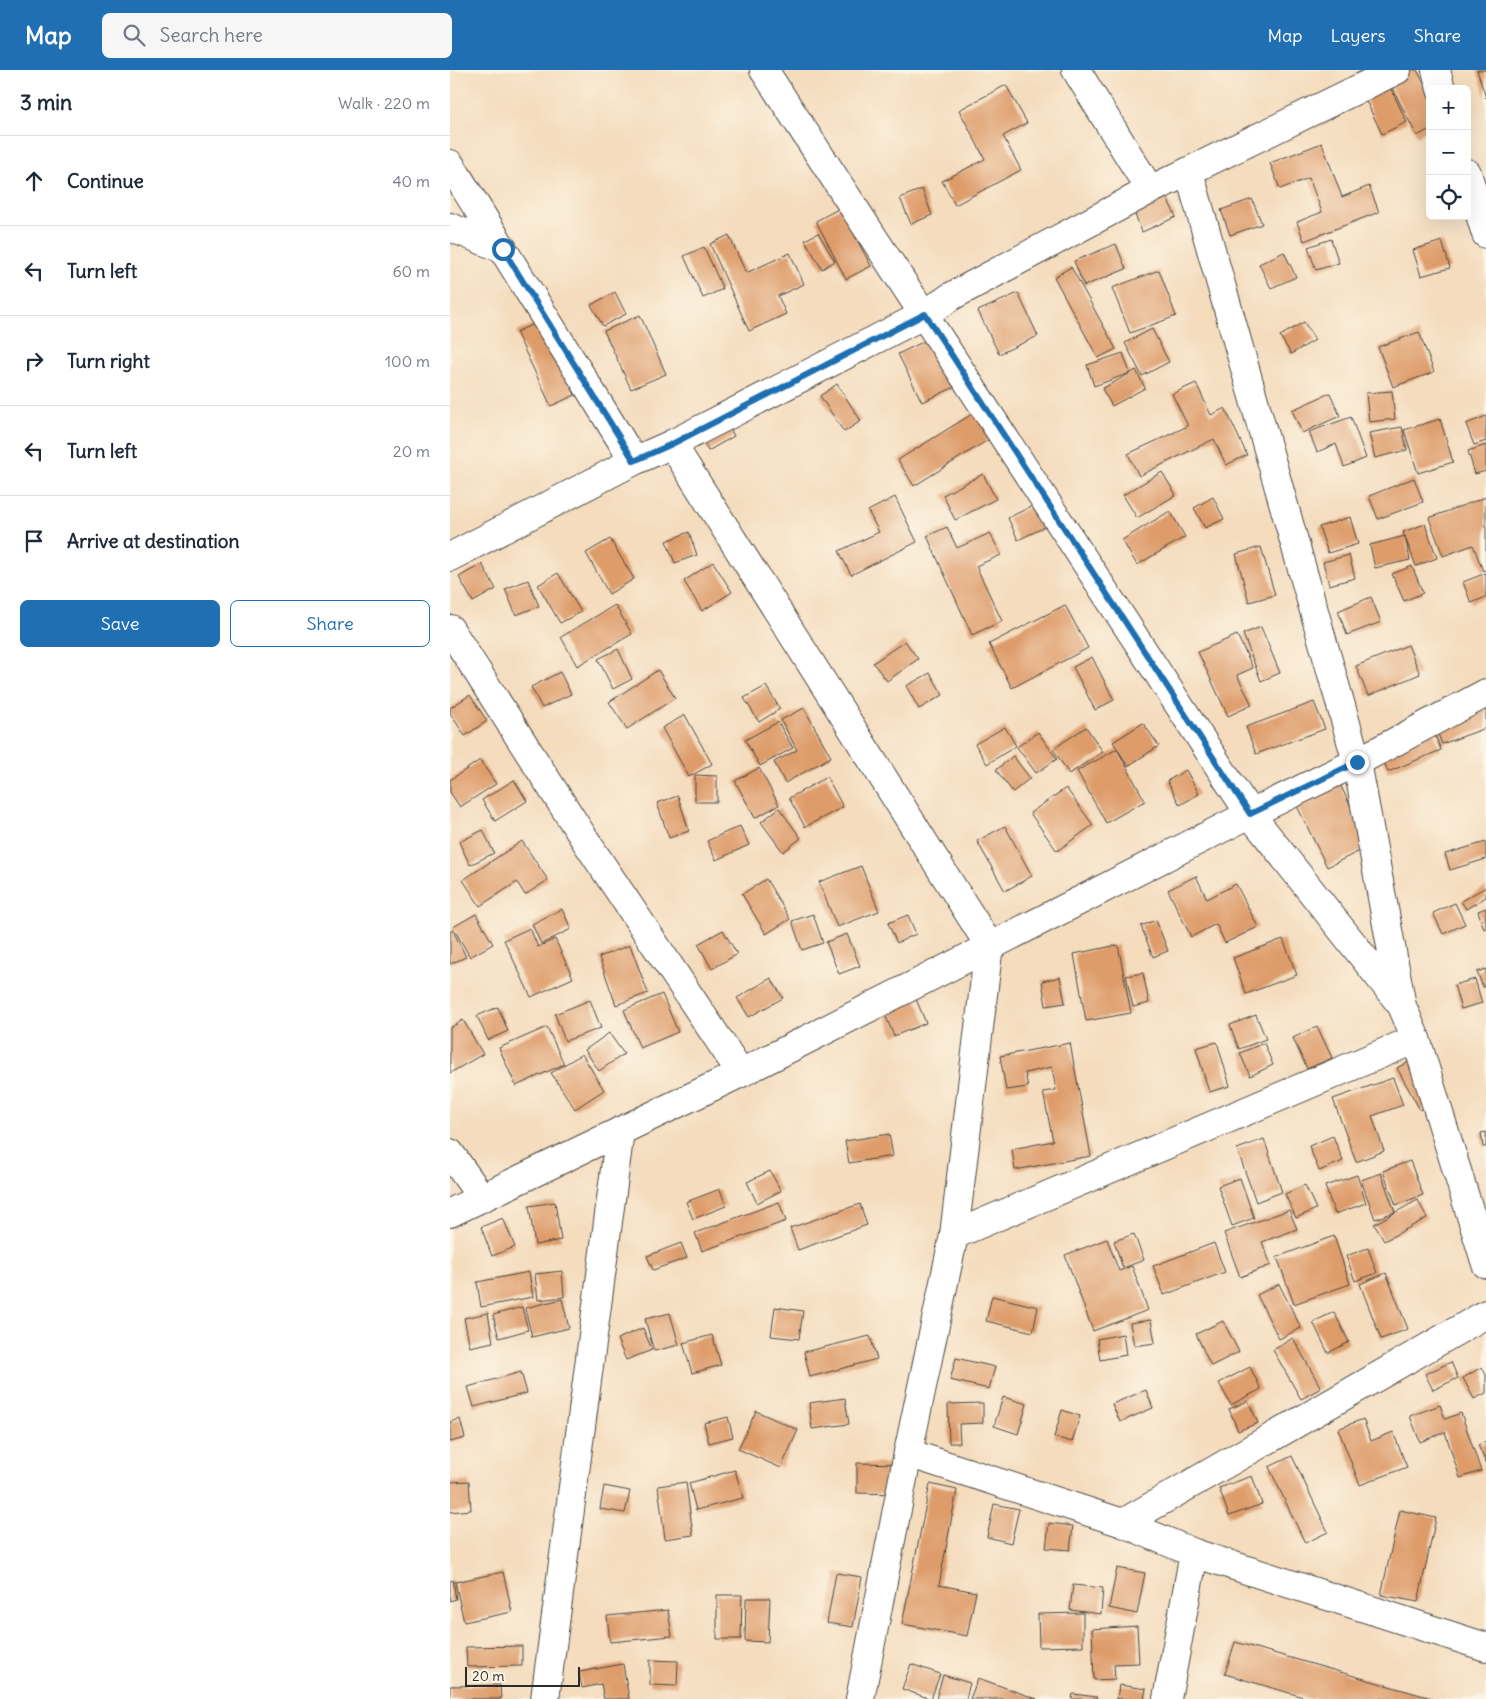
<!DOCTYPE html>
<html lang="en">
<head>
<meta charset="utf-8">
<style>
  body { margin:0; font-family:Delius,sans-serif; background:#f6f6f7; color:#1f2937 }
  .controls { position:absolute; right:15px; top:15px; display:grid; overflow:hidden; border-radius:8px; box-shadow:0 5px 20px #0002 }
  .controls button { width:45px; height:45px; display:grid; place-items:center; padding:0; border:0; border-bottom:1px solid #e0e1e3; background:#fff; color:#1f2937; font:25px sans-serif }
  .scale { position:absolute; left:15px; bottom:12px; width:115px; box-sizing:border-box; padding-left:5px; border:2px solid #2b2b2b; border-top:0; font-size:14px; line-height:18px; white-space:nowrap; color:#2b2b2b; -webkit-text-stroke:4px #fcf5e5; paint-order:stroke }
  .stop { position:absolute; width:15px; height:15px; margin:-11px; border:4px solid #1f6fb2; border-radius:50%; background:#fff }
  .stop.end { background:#1f6fb2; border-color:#fff; box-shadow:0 1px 5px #0008 }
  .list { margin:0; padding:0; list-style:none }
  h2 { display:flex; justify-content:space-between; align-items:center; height:65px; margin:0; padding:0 20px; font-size:21px }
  h2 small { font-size:16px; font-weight:400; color:#747a83 }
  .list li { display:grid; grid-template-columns:32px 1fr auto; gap:15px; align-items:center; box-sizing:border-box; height:90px; padding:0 20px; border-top:1px solid #e0e1e3 }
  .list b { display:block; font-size:19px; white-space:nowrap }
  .list em { font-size:16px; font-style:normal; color:#747a83 }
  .actions { display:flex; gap:10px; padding:15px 20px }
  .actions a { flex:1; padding:11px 0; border:1px solid #1f6fb2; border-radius:8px; text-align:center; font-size:18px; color:#1f6fb2 }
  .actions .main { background:#1f6fb2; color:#fff }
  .icon { flex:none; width:28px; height:28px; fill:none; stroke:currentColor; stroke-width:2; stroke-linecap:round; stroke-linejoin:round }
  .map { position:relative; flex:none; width:1036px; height:1629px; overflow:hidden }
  header { display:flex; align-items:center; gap:30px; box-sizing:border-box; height:70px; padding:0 25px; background:#1f6fb2; color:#fff }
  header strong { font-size:24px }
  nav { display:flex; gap:28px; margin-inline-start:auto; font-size:18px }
  .search { width:350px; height:45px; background:#f6f6f7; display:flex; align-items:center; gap:12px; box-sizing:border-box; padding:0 18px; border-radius:8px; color:#747a83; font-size:19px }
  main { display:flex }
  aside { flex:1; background:#fff }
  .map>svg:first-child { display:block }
</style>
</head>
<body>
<header>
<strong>Map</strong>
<div class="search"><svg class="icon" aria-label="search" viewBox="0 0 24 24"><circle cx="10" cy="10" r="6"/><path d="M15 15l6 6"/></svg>Search here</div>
<nav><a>Map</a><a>Layers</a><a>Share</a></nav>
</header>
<main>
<aside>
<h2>3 min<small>Walk · 220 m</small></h2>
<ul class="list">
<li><svg class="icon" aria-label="ahead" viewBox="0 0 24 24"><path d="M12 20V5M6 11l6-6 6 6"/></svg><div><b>Continue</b></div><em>40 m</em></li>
<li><svg class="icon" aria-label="left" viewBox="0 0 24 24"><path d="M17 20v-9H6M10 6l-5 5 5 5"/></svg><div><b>Turn left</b></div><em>60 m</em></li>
<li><svg class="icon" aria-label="right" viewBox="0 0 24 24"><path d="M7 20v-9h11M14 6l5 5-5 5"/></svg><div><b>Turn right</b></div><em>100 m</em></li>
<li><svg class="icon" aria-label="left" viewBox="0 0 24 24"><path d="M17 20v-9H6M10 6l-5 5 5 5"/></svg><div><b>Turn left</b></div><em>20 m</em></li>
<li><svg class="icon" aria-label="arrive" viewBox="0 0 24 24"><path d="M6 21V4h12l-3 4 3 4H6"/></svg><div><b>Arrive at destination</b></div></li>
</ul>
<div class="actions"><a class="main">Save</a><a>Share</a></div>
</aside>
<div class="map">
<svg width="1036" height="1629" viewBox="0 0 1036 1629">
  <rect width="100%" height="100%" fill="#fcf5e5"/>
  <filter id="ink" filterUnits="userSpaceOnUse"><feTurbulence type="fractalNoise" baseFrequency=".02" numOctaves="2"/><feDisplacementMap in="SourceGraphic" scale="10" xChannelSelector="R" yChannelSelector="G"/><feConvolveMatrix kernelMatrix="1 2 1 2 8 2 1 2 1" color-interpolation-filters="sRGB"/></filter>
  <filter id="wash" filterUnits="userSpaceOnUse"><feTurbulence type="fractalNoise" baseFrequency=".0096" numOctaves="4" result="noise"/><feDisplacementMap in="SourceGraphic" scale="20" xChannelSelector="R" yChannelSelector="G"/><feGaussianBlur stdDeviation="1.12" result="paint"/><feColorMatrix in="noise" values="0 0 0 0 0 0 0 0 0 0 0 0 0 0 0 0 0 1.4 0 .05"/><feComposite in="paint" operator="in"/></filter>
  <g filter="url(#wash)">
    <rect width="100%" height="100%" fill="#f4dcbd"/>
    <g id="blocks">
      <g fill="#de9c6b">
        <polygon points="962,0 967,0 980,25 980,59 967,66 939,12"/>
        <polygon points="1027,0 1036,0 1036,28"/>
        <polygon points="556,15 577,53 553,66 571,100 505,135 492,111 535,89 509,40"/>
        <polygon points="940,17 957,52 932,64 915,29"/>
        <polygon points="872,73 892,127 919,116 929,142 854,171 847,152 872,142 859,108 830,119 820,93"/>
        <polygon points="472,119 482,145 461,154 450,128"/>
        <polygon points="717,128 726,147 692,162 684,142"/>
        <polygon points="802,129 812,154 780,165 771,140"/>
        <polygon points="390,138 421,196 396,209 366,151"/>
        <polygon points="368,163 385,191 372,199 355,170"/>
        <polygon points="279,165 296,203 340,183 354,214 328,226 336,244 299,261 260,174"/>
        <polygon points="881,169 889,193 866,200 858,177"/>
        <polygon points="992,171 1000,198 971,206 963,180"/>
        <polygon points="666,174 676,199 634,216 624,191"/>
        <polygon points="254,177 273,219 253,228 234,186"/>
        <polygon points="834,182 846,207 821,218 809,194"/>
        <polygon points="621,197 666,279 648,288 604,207"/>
        <polygon points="709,200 726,246 680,263 662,218"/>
        <polygon points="165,222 176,244 153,256 141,235"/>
        <polygon points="568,223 588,266 549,284 528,241"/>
        <polygon points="190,245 216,304 181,319 154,261"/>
        <polygon points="90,251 125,325 101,336 66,262"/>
        <polygon points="854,252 865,270 841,284 830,266"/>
        <polygon points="702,259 719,292 692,306 675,273"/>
        <polygon points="969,262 984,302 943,317 928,277"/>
        <polygon points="481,268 505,317 472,332 448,284"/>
        <polygon points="673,283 680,303 644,316 637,295"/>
        <polygon points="686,300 695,318 662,336 652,319"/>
        <polygon points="746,313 761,345 775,338 797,385 776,395 764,369 689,406 678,384 738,356 722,324"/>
        <polygon points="387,314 411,351 394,362 370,326"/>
        <polygon points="942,321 945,349 919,352 916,323"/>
        <polygon points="880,323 890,346 852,363 842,340"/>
        <polygon points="530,339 546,365 464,416 448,390"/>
        <polygon points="1036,346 1036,371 1024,375 1016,354"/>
        <polygon points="274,347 284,366 258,381 248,361"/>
        <polygon points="901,347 916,388 894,397 886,374 867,382 859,362"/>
        <polygon points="990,349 1003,392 968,403 954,360"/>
        <polygon points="952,357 957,380 925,388 919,363"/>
        <polygon points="1036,375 1036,401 1025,404 1018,381"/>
        <polygon points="712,402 726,425 687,448 673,425"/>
        <polygon points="533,404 546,429 505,450 493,425"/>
        <polygon points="964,408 973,432 928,449 919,426"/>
        <polygon points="445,427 467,472 401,505 389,481 429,462 418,441"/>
        <polygon points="763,427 774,449 755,458 744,438"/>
        <polygon points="1036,427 1036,500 1033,501 1023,475 993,486 979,448"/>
        <polygon points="586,434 597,456 568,470 558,448"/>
        <polygon points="720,441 735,467 687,495 672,470"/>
        <polygon points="900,447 908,474 878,483 869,457"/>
        <polygon points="975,454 987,488 966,496 953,462"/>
        <polygon points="497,457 507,478 540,463 551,485 526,496 552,551 522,565 477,466"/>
        <polygon points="239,462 247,485 225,493 216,471"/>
        <polygon points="955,466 960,490 925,498 920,475"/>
        <polygon points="160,469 184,509 159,524 136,483"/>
        <polygon points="811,477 825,525 799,532 786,484"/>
        <polygon points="899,485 905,508 879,515 873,492"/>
        <polygon points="263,492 282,522 252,541 234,511"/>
        <polygon points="32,494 46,519 23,532 9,507"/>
        <polygon points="962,496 973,523 954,531 942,504"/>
        <polygon points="108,503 131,542 110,553 88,515"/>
        <polygon points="1036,503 1036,527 1021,533 1013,512"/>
        <polygon points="78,510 89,536 66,545 55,519"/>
        <polygon points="921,527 931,552 897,565 888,541"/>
        <polygon points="165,535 182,564 127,596 111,567"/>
        <polygon points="615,535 638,578 562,618 539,574"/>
        <polygon points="811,557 830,603 811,611 793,564"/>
        <polygon points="787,565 803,598 787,605 802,635 778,646 748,582"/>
        <polygon points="455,571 468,589 437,611 423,593"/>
        <polygon points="958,575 970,604 918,626 906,596"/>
        <polygon points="168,579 182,609 163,619 148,589"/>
        <polygon points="642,587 664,630 645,640 623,597"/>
        <polygon points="208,600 225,628 177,659 159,632"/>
        <polygon points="110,602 121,624 92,638 81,617"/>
        <polygon points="480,603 493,625 469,639 456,616"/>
        <polygon points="316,616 330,639 309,652 294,628"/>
        <polygon points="20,625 37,651 15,666 0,643 0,638"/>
        <polygon points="1036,629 1036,658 992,674 982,648"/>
        <polygon points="864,632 875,659 806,684 796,657"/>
        <polygon points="354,638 381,687 335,713 324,692 347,680 331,650"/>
        <polygon points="235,645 262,694 239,707 212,658"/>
        <polygon points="328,652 343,678 310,696 295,670"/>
        <polygon points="693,653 709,676 678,696 663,672"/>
        <polygon points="555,657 566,676 537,694 525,674"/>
        <polygon points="636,657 653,682 619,704 603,679"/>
        <polygon points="982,658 991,680 938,702 929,679"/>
        <polygon points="588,662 607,689 586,703 567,677"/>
        <polygon points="667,679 695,731 656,753 627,701"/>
        <polygon points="563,686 580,708 563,722 546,700"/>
        <polygon points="30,690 46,714 10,737 0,722 0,710"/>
        <polygon points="309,698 329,735 305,748 285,711"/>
        <polygon points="736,700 749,724 730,735 717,711"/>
        <polygon points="245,705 267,706 267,732 245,732"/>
        <polygon points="886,706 920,776 877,797 842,726"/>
        <polygon points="377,707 393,737 355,757 339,728"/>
        <polygon points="64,710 77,731 45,751 32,730"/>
        <polygon points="616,718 643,755 607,781 580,743"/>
        <polygon points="228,726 239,761 219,768 207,733"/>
        <polygon points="329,738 351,768 333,782 311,752"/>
        <polygon points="290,756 299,775 266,790 257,771"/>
        <polygon points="555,756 582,806 555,821 527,771"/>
        <polygon points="33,760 44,783 20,795 9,772"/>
        <polygon points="72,771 98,810 75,825 67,812 30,836 13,810"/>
        <polygon points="1036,772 1036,789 1000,800 995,784"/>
        <polygon points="411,796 429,841 387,857 369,812"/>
        <polygon points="746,806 757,829 786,814 808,857 775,873 766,854 741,867 718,820"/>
        <polygon points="316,809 340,849 316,864 292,824"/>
        <polygon points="1036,817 1036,827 1016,839 1011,831"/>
        <polygon points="1005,833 1015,854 993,864 983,843"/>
        <polygon points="1036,838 1036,858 1034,859 1028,841"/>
        <polygon points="112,839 121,859 91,874 82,854"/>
        <polygon points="26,844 43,874 20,887 3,857"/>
        <polygon points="363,844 373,873 352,880 342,851"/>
        <polygon points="458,845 466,864 447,873 438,853"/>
        <polygon points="706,850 718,881 703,887 691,856"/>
        <polygon points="80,858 88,877 105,869 123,908 81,927 54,870"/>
        <polygon points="3,860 16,887 0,894 0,862"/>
        <polygon points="273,860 287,884 262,899 248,874"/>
        <polygon points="397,864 410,896 389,904 376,872"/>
        <polygon points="833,869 847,905 796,924 783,888"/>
        <polygon points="180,875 198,923 166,935 149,887"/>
        <polygon points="668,875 681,943 636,951 624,884"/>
        <polygon points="1036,899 1036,916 1033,917 1027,902"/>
        <polygon points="693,903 699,933 683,937 676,906"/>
        <polygon points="610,907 615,933 596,936 592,911"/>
        <polygon points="321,908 333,928 299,947 287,928"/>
        <polygon points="1025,909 1032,933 1011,939 1004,915"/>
        <polygon points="212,924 228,962 190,978 174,940"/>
        <polygon points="466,929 476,953 444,966 434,942"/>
        <polygon points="140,930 151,958 115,971 105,944"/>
        <polygon points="48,937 58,961 38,970 27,946"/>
        <polygon points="806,945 816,969 789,979 780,955"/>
        <polygon points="13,950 33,984 0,1003 0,958"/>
        <polygon points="867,956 882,988 857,999 843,968"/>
        <polygon points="97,957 114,994 66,1016 49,978"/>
        <polygon points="159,963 174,984 149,1001 135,980"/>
        <polygon points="767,972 780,1016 759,1022 746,978"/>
        <polygon points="620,973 641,1086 565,1100 562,1079 603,1071 593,1022 606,1020 602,997 575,1003 578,1017 556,1020 550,986"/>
        <polygon points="814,973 823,995 800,1006 790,983"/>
        <polygon points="132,984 154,1020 125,1039 101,1003"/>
        <polygon points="963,989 985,1032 970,1040 947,998"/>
        <polygon points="943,1008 953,1035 922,1046 934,1081 906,1092 883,1029"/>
        <polygon points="1036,1062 1036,1077 1033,1077 1031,1063"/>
        <polygon points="439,1064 443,1086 399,1093 395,1071"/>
        <polygon points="883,1066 893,1091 869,1101 859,1076"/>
        <polygon points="814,1069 832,1122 806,1132 787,1079"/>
        <polygon points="960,1091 973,1125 946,1135 933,1101"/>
        <polygon points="320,1101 331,1121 307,1133 297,1112"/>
        <polygon points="931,1103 945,1142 925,1149 911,1110"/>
        <polygon points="907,1105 916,1133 885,1144 875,1116"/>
        <polygon points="790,1108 804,1148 782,1156 768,1116"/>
        <polygon points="855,1115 866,1139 846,1148 835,1124"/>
        <polygon points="270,1119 276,1136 243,1149 236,1132"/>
        <polygon points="968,1130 977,1148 934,1171 924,1154"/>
        <polygon points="105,1132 111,1170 85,1175 79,1136"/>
        <polygon points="329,1132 336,1151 252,1181 245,1163"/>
        <polygon points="410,1134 417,1155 348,1180 340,1158"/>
        <polygon points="839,1140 847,1159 812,1172 821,1195 790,1207 774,1163"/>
        <polygon points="53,1148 65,1177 42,1186 31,1157"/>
        <polygon points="684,1164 694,1190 673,1198 664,1171"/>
        <polygon points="884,1166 900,1214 844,1234 827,1187"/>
        <polygon points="657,1169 669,1201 682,1196 698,1240 643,1261 615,1185"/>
        <polygon points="231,1173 237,1188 203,1200 197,1186"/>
        <polygon points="764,1173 775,1202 714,1225 703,1196"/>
        <polygon points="918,1178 927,1203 905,1211 896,1186"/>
        <polygon points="112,1201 114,1227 88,1230 85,1204"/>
        <polygon points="79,1202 83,1227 31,1237 27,1212"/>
        <polygon points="936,1203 958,1259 931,1269 910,1214"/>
        <polygon points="829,1214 851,1258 829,1269 807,1225"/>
        <polygon points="542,1226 588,1237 583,1262 536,1251"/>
        <polygon points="112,1229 119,1258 82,1267 75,1238"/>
        <polygon points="72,1237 78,1260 49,1268 43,1245"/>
        <polygon points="325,1237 353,1241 349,1269 321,1266"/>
        <polygon points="884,1242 899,1272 878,1283 863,1252"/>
        <polygon points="38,1243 43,1272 20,1277 14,1248"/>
        <polygon points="220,1243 229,1275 204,1281 195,1249"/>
        <polygon points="701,1250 705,1273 684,1276 680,1253"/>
        <polygon points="773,1251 789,1282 761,1296 746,1264"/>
        <polygon points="193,1258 202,1280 176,1290 167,1269"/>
        <polygon points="673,1264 676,1285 650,1290 647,1269"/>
        <polygon points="262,1265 271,1295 242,1303 233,1273"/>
        <polygon points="420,1266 427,1289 360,1307 354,1282"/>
        <polygon points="843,1268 871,1318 851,1329 823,1280"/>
        <polygon points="506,1288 545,1297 539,1319 500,1310"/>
        <polygon points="1001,1292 1008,1308 983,1320 975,1304"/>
        <polygon points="800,1297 811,1319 781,1335 769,1313"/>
        <polygon points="1032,1297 1036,1305 1036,1323 1024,1329 1013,1308"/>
        <polygon points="71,1302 77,1323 24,1337 18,1317"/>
        <polygon points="696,1320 703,1338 670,1352 662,1334"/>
        <polygon points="553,1327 577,1334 568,1364 544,1356"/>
        <polygon points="395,1328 399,1354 362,1359 359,1333"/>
        <polygon points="798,1331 808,1353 788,1361 779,1339"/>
        <polygon points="533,1333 533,1353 509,1354 510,1373 499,1373 498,1334"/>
        <polygon points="990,1335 995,1349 1011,1343 1031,1401 1010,1408 995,1362 970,1372 960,1346"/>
        <polygon points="612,1340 630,1346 622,1372 604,1367"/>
        <polygon points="306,1341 348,1360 331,1398 288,1379"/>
        <polygon points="278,1347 283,1367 259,1373 254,1353"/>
        <polygon points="10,1349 15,1368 0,1372 0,1352"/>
        <polygon points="913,1349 921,1371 943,1362 957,1397 910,1415 888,1359"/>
        <polygon points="1036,1372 1036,1393 1028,1375"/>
        <polygon points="842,1386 878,1462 855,1473 819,1397"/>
        <polygon points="407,1393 451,1394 450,1424 407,1423"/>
        <polygon points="285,1400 293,1428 246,1440 239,1413"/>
        <polygon points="802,1406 812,1434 779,1446 769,1418"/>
        <polygon points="19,1411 21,1440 0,1442 0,1412"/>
        <polygon points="236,1412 243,1465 215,1469 208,1416"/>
        <polygon points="480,1414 507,1420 489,1515 526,1522 517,1566 452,1554"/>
        <polygon points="154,1416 180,1421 175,1443 150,1439"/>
        <polygon points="544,1434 569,1439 561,1473 537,1467"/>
        <polygon points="950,1440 986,1448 968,1532 931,1525"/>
        <polygon points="599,1453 623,1456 620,1480 596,1478"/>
        <polygon points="667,1498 695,1503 687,1544 659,1538"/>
        <polygon points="53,1502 62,1542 14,1552 5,1512"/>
        <polygon points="386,1503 412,1507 403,1557 377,1553"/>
        <polygon points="3,1510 6,1529 0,1531 0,1511"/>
        <polygon points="623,1515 653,1518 651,1544 620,1540"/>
        <polygon points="267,1525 292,1525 291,1569 267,1569"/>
        <polygon points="296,1528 320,1528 318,1572 295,1571"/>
        <polygon points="218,1540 222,1566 160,1572 157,1546"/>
        <polygon points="633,1543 633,1576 589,1577 588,1544"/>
        <polygon points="687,1556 689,1593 664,1594 665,1609 644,1610 642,1559"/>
        <polygon points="785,1572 981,1628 981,1629 860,1629 775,1604"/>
        <polygon points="72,1576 72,1596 17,1597 16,1577"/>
        <polygon points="200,1590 228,1591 227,1616 200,1615"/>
        <polygon points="173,1594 179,1629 154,1629 151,1614 132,1618 129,1602"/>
        <polygon points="461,1594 490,1604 481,1629 452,1619"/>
        <polygon points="493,1605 520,1613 516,1629 486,1629"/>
        <polygon points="528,1608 587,1629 520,1629"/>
        <polygon points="50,1615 51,1629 0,1629 0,1616"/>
        <polygon points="669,1615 696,1619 694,1629 667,1629"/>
        <polygon points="623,1624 647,1627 646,1629 622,1629"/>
      </g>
    </g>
  </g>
  <g filter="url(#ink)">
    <use href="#blocks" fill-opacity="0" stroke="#494641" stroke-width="1"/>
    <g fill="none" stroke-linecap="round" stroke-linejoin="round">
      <g stroke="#494641" stroke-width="30">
        <g id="minor">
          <polyline points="314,0 800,744 949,932"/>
          <polyline points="626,0 700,120"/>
          <polyline points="986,0 991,19"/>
          <polyline points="0,94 184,391"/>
          <polyline points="739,102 907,692 952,936 966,969 1036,1194"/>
          <polyline points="1017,103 1036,164"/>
          <polyline points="0,157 53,179"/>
          <polyline points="222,374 539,875 504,1165 458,1383 410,1629"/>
          <polyline points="0,559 139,776 291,1003"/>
          <polyline points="0,1083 32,1128"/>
          <polyline points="0,1143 291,1003 800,744 907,692 1036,623"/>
          <polyline points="504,1165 966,969"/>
          <polyline points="458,1383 673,1453 744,1483 1036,1577"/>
          <polyline points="673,1453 1036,1244"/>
          <polyline points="95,1629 170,1061"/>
          <polyline points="717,1629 744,1483"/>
        </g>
      </g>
      <g stroke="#494641" stroke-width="30">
        <polyline id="tertiary" points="0,487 184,391 222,374 475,244 502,226 700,120 947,0"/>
      </g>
      <use href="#minor" stroke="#fff" stroke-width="28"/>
      <use href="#tertiary" stroke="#fff" stroke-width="28"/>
    </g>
  </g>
  <g fill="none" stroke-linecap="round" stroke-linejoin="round" filter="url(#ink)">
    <polyline stroke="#1f6fb2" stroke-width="6" points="53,179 184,391 222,374 475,244 800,744 907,692"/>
  </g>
</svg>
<div class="controls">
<button>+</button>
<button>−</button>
<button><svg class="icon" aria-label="locate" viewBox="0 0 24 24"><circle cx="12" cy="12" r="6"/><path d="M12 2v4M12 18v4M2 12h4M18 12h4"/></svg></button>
</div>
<div class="scale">20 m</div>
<div class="stop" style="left:53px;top:179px"></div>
<div class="stop end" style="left:907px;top:692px"></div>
</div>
</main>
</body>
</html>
